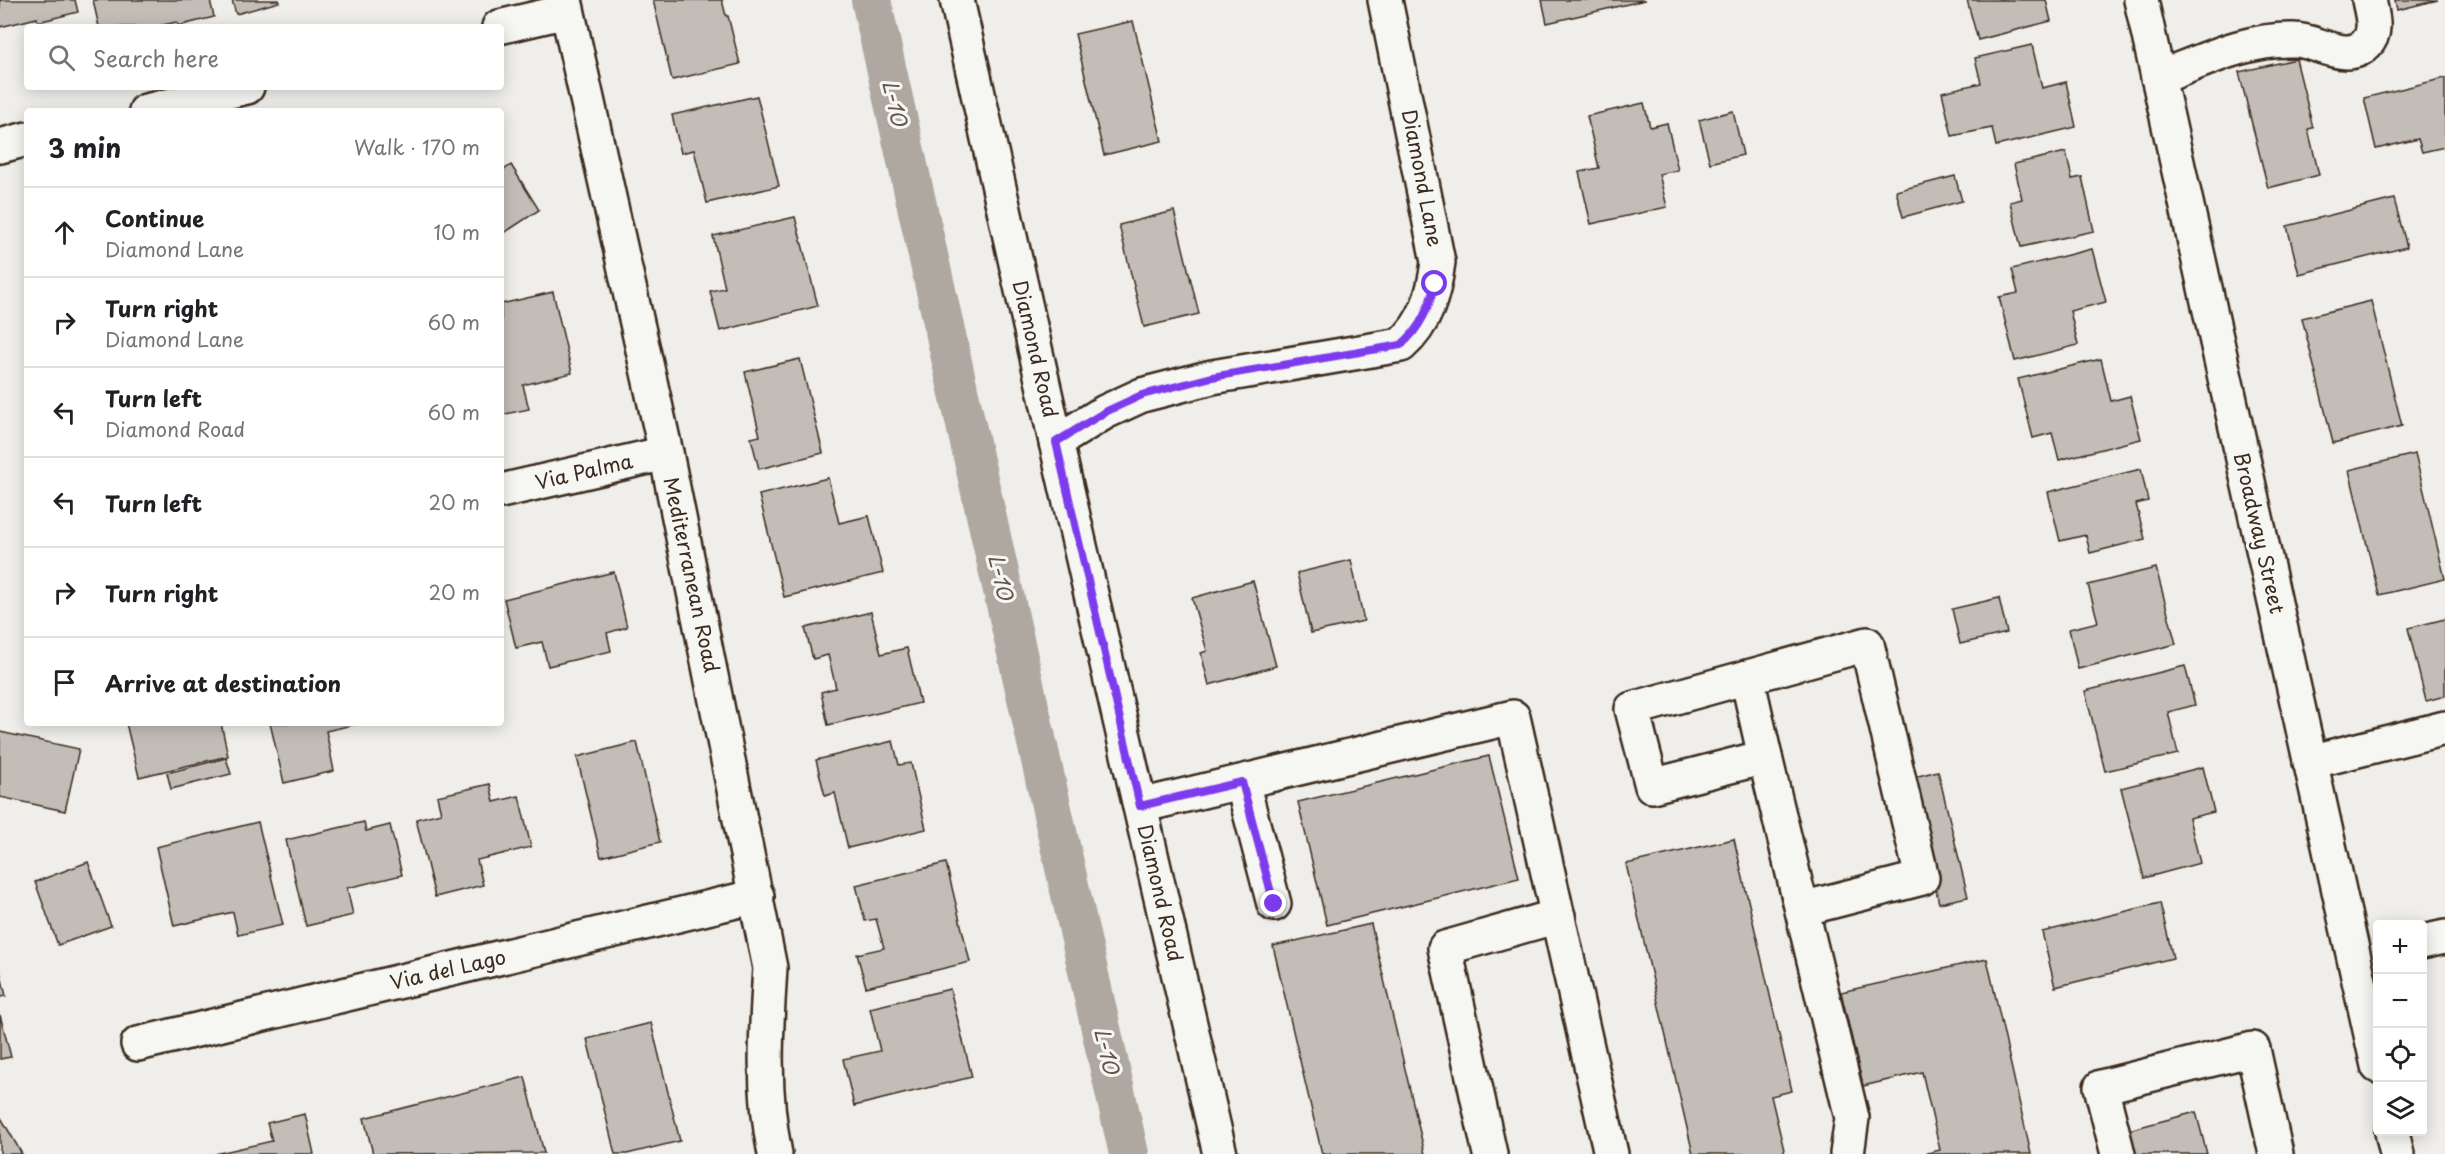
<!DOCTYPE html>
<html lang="en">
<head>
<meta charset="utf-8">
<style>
  body { margin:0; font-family:"Playpen Sans",sans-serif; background:#f2f2f2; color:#202124 }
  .controls { position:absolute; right:18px; bottom:18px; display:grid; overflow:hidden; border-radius:6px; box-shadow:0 3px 15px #0003 }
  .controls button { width:54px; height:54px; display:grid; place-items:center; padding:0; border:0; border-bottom:2px solid #e0e0e0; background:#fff; color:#202124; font:30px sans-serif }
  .stop { position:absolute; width:18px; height:18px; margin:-14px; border:4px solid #7c3aed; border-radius:50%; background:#fff }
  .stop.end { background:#7c3aed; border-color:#fff; box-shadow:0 2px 6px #0008 }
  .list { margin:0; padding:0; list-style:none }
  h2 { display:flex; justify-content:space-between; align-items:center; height:78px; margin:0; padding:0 24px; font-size:26px }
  h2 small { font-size:20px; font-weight:400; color:#757577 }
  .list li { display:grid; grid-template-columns:39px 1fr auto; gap:18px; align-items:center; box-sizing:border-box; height:90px; padding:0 24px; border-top:2px solid #e0e0e0 }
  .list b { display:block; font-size:22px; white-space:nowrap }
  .list p { margin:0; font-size:20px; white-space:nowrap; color:#757577 }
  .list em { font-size:20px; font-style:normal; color:#757577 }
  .icon { flex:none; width:33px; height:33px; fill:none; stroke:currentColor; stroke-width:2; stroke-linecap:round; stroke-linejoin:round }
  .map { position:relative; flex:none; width:2445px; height:1154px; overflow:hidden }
  .search { position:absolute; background:#fff; box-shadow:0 3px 15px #0003; left:24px; top:24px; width:480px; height:66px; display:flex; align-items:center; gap:15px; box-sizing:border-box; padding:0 21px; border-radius:6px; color:#757577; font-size:22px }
  .panel { position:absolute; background:#fff; box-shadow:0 3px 15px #0003; left:24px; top:108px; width:480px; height:618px; border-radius:6px }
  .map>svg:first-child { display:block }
</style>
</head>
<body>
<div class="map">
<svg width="2445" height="1154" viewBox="0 0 2445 1154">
  <rect width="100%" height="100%" fill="#efeeea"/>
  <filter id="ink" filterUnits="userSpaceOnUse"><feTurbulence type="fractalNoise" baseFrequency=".0167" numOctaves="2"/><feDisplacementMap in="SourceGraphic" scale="12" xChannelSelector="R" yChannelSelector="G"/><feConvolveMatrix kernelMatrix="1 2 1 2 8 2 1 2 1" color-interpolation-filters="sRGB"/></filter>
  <g filter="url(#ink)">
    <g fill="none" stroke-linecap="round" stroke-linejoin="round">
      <polyline stroke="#afa8a1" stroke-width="40" points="871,0 1129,1154"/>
    </g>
    <g fill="#c2bdb7" stroke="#3b2a1e" stroke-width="1.5">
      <polygon points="0,0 75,0 78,12 38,22 37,18 0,27"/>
      <polygon points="93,0 210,0 214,17 178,26 177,22 154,27 99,27"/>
      <polygon points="232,0 279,0 279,2 236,14"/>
      <polygon points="653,0 722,0 726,16 728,16 740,64 672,80"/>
      <polygon points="1542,0 1645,0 1547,23"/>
      <polygon points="1967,0 2046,0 2051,21 1978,40"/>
      <polygon points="2395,0 2438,0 2397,10"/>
      <polygon points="1133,21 1162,141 1104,155 1075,34"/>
      <polygon points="2032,45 2042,88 2066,82 2076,127 1996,146 1992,128 1952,136 1942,92 1981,83 1975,58"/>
      <polygon points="2296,59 2313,128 2308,129 2319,175 2268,188 2239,72"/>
      <polygon points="2445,78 2445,147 2422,152 2418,139 2376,149 2364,98"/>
      <polygon points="757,96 779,186 707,203 694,150 681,153 672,115"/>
      <polygon points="1644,103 1650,127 1667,123 1678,170 1659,174 1667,207 1591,224 1579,172 1599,168 1587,116"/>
      <polygon points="1733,111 1743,155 1710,163 1699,120"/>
      <polygon points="2066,152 2072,179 2082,177 2094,231 2021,247 2010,202 2022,199 2014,164"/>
      <polygon points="511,165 539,210 501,235 501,172"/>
      <polygon points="1955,176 1962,201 1903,217 1896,191"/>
      <polygon points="2394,199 2407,247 2299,274 2287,226"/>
      <polygon points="1174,211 1199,314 1144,327 1119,225"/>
      <polygon points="795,217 818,306 720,331 710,291 725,288 713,236"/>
      <polygon points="2092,249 2106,302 2070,311 2078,345 2015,361 1999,297 2018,293 2012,269"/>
      <polygon points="553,292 572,373 523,385 529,409 501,415 501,304"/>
      <polygon points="2371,301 2402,426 2333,443 2302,318"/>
      <polygon points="800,359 823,453 759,469 751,438 760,436 745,372"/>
      <polygon points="2101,359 2111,401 2130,396 2141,439 2059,460 2052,433 2033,438 2018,379"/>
      <polygon points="2415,454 2445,579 2379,595 2349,470"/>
      <polygon points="2141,469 2148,501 2136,504 2145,539 2090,553 2086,535 2060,541 2048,492"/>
      <polygon points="828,478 839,523 869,516 883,573 784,597 759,495"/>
      <polygon points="1351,560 1364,621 1311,633 1297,573"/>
      <polygon points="2156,568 2176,644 2078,669 2069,629 2098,622 2088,585"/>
      <polygon points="614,572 627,627 607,633 611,651 548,666 542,642 516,648 504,599"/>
      <polygon points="1253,581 1276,666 1209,685 1201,653 1207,651 1192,598"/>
      <polygon points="1999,598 2007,633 1960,644 1952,609"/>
      <polygon points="871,612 881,654 907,648 920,703 828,725 821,692 836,688 828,655 813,659 805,628"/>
      <polygon points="2445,619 2445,696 2426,701 2408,628"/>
      <polygon points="2185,666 2195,705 2168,712 2178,754 2105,771 2085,691"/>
      <polygon points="126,723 221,723 228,756 139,777"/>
      <polygon points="270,723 361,723 326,731 334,771 284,783"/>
      <polygon points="0,732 79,749 65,811 0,797"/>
      <polygon points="893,741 899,765 911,763 926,829 848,848 835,793 825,796 816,760"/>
      <polygon points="637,742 660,842 601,857 577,757"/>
      <polygon points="1489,756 1519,878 1327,925 1298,802"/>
      <polygon points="226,758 231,774 171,789 167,773"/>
      <polygon points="2203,767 2214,812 2189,818 2200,863 2144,878 2121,788"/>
      <polygon points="1938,771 1968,897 1939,903 1910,778"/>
      <polygon points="490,784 494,802 519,796 531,847 477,860 483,885 435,897 416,819 441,813 437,796"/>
      <polygon points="258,822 283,925 238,935 233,912 174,926 156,847"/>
      <polygon points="364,822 366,831 390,825 402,875 347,888 353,915 306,926 286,840"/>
      <polygon points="1734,839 1792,1091 1771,1096 1785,1154 1693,1154 1626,864"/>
      <polygon points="88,862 111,926 58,945 35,882"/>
      <polygon points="946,863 970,962 866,987 857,954 884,948 876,919 865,921 856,885"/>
      <polygon points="2160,903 2173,958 2055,987 2042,932"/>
      <polygon points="1371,924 1425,1154 1322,1154 1273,946"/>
      <polygon points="1987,959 2031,1154 1924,1154 1940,1150 1922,1072 1863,1086 1841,992"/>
      <polygon points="0,971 6,996 0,997"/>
      <polygon points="950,989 972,1077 854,1106 843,1059 880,1051 870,1008"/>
      <polygon points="0,1015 11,1057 0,1059"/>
      <polygon points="651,1023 680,1141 627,1154 615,1154 587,1039"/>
      <polygon points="525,1077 544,1153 373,1154 364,1118"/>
      <polygon points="2196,1112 2207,1154 2123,1154 2117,1133"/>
      <polygon points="305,1114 314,1154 215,1154 272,1141 267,1123"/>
      <polygon points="0,1116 22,1154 0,1154"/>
    </g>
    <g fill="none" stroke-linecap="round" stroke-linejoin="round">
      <g stroke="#3b2a1e" stroke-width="38">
        <g id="minor">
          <path d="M565,0L666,453L770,968C766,1031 762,1091 775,1154"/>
          <polyline points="957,0 1056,442 1220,1154"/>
          <polyline points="2141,0 2378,1066"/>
          <polyline points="499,27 567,11"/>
          <path d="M2158,78C2203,61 2247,38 2295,40C2316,40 2347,64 2366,44C2378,32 2372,15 2369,0"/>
          <polyline points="146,111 247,87"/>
          <polyline points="0,146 27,139"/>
          <path d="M1056,442L1105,412L1142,395L1212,377L1401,345C1426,323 1434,294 1438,262L1385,0"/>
          <polyline points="501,491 666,453"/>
          <polyline points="1747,677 1765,757"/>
          <polyline points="2310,762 2445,728"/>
          <polyline points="1242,782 1274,904"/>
          <polyline points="1140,806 1513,717 1611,1154"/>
          <polyline points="1802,909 1922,878 1867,644 1632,709 1652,786 1765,757 1852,1118 1847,1154"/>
          <polyline points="2422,942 2445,937"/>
          <polyline points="138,1044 757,896"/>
          <polyline points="2392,1132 2397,1154"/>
          <polyline points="1490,1154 1445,948 1558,916"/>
          <polyline points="2118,1154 2101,1087 2253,1049 2276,1154"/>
        </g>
      </g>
      <use href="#minor" stroke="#f6f6f2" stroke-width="33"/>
    </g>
  </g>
  <g fill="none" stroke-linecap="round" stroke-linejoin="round" filter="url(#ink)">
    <path stroke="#7c3aed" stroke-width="8" d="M1274,904L1242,782L1140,806L1056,442L1105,412L1142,395L1212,377L1401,345C1420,329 1429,308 1435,284"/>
  </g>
  <g text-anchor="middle" stroke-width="6" stroke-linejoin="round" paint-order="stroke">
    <g font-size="20" fill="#3b2a1e" stroke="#f6f6f2">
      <text transform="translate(1422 178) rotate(79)" y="7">Diamond Lane</text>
      <text transform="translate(1035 349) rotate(77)" y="7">Diamond Road</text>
      <text transform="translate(584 472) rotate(-13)" y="7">Via Palma</text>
      <text transform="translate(2259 533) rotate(77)" y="7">Broadway Street</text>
      <text transform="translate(691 575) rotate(78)" y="7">Mediterranean Road</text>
      <text transform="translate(1160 893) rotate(77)" y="7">Diamond Road</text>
      <text transform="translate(448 970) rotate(-13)" y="7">Via del Lago</text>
    </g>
    <g font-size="21" font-style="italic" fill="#64564c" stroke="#f6f6f2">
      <text transform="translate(894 103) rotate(77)" y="7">L-10</text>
      <text transform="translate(1000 577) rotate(77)" y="7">L-10</text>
      <text transform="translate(1106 1051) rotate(77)" y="7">L-10</text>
    </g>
  </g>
</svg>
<div class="controls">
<button>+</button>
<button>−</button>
<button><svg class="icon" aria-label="locate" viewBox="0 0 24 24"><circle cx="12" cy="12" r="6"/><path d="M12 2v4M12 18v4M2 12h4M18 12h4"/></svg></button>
<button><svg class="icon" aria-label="layers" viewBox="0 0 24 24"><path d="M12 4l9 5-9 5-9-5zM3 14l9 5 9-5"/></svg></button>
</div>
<div class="stop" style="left:1435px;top:284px"></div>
<div class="stop end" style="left:1274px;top:904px"></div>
<div class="search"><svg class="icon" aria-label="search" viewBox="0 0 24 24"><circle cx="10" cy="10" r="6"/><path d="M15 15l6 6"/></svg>Search here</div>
<section class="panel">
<h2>3 min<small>Walk · 170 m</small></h2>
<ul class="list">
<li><svg class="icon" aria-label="ahead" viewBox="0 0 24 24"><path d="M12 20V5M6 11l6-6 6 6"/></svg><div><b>Continue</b><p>Diamond Lane</p></div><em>10 m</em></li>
<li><svg class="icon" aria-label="right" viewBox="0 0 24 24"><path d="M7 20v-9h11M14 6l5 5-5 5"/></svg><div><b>Turn right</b><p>Diamond Lane</p></div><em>60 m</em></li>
<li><svg class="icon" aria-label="left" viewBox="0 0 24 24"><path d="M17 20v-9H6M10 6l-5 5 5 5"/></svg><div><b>Turn left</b><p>Diamond Road</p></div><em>60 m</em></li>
<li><svg class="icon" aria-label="left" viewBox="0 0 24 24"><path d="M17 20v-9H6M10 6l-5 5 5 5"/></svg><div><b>Turn left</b></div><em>20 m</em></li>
<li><svg class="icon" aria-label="right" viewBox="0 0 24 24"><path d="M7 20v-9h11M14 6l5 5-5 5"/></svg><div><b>Turn right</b></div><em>20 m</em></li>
<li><svg class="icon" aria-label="arrive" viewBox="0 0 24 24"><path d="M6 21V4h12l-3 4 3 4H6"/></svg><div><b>Arrive at destination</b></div></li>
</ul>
</section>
</div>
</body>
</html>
